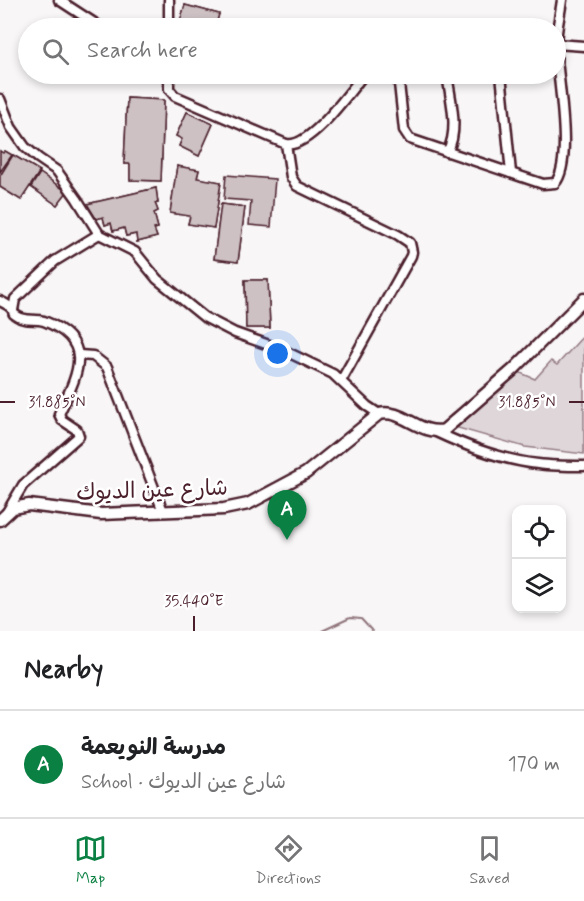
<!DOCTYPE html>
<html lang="en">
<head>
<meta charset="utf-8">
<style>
  body { margin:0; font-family:Mynerve,"Playpen Sans Arabic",sans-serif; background:#f2f2f2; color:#202124 }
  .controls { position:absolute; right:18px; bottom:18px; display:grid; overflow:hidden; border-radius:12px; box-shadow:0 3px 9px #0003 }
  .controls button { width:54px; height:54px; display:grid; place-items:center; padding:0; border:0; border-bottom:2px solid #e0e0e0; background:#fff; color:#202124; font:30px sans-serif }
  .you { position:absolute; left:278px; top:354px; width:21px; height:21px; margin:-15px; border:4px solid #fff; border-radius:50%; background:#1a73e8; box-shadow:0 0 0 9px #1a73e833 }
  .badge { display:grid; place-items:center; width:39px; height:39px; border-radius:50%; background:#0b8043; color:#fff; font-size:20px; font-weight:700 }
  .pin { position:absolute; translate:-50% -50px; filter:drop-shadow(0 2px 3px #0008) }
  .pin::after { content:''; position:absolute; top:32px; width:21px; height:18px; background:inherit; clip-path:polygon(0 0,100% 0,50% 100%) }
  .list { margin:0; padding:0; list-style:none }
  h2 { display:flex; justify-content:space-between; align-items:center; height:78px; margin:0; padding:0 24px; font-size:26px }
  h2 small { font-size:20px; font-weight:400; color:#757577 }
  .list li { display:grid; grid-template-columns:39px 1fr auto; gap:18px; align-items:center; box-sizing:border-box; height:108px; padding:0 24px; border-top:2px solid #e0e0e0 }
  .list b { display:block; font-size:22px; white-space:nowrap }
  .list p { margin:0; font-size:20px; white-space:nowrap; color:#757577 }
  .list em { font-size:20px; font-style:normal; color:#757577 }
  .icon { flex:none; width:33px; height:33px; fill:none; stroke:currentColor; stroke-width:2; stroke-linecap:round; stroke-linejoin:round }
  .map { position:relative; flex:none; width:584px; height:631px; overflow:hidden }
  .search { position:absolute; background:#fff; box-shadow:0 3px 9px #0003; left:18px; right:18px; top:18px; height:66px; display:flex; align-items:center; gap:15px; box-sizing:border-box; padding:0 21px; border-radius:33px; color:#757577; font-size:22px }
  .sheet { height:186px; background:#fff }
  nav { display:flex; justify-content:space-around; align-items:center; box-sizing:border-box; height:84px; border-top:2px solid #e0e0e0; background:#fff; font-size:16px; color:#757577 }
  nav a { display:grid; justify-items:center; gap:3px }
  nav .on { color:#0b8043 }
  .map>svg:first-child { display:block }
</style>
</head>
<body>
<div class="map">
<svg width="584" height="631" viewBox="0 0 584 631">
  <rect width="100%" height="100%" fill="#f8f6f7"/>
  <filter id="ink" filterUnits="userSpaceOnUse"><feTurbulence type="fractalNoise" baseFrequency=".0167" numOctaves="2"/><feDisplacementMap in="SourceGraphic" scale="12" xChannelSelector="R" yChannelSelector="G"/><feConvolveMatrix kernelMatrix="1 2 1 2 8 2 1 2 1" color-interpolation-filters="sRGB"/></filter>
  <g filter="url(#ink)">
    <polygon fill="#ded6d9" stroke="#947a82" stroke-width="1.5" points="584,335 584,454 525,447 458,428 458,423 516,371 535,379 551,361 557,365"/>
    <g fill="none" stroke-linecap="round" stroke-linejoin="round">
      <polyline stroke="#8f747b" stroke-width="2" points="322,631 350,618 361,619 372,631"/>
    </g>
    <g fill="#cdc1c4" stroke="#4a1f2b" stroke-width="1.5">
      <polygon points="185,5 219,14 215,28 178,28"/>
      <polygon points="185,5 219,14 215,28 178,28"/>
      <polygon points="127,98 164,100 161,181 130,180 130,164 124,164"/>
      <polygon points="127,98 164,100 161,181 130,180 130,164 124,164"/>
      <polygon points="187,112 213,124 199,156 179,146 182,139 176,136"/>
      <polygon points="187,112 213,124 199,156 179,146 182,139 176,136"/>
      <polygon points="0,151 3,153 5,151 12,155 0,172"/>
      <polygon points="0,151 3,153 5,151 12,155 0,172"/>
      <polygon points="13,155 40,171 21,200 0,187 0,176"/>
      <polygon points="13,155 40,171 21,200 0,187 0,176"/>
      <polygon points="177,166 199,170 197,178 221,182 214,228 188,224 190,216 170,213"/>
      <polygon points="177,166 199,170 197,178 221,182 214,228 188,224 190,216 170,213"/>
      <polygon points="40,173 67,192 57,205 31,187"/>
      <polygon points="40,173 67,192 57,205 31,187"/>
      <polygon points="226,175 275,179 271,227 249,225 251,201 224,199"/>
      <polygon points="156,188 158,203 155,203 158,211 154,213 158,228 154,229 157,237 137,242 136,234 126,236 124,228 113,231 111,223 105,225 103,217 96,219 87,204"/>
      <polygon points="156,188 158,203 155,203 158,211 154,213 158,228 154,229 157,237 137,242 136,234 126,236 124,228 113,231 111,223 105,225 103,217 96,219 87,204"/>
      <polygon points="221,204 245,207 238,262 214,259"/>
      <polygon points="221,204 245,207 238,262 214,259"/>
      <polygon points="245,280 268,280 270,328 246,328"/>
      <polygon points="245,280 268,280 270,328 246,328"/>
    </g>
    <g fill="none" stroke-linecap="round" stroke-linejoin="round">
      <g stroke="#4a1f2b" stroke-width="13">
        <g id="minor">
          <polyline points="59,0 102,28"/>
          <polyline points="169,0 169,28"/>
          <polyline points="556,44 584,46"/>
          <polyline points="169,74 169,89 175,96 286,144 291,177 297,186 398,235 410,243 412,252 411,256 341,381"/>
          <path d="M398,74L404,130L410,139L543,184L555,183C574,162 557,76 556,46C556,31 560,15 562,0"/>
          <polyline points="501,74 511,173"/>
          <polyline points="0,99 11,127 25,147 38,158 57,171 77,199 99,234 135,252 157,279 204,317 235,333 283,350 333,374 367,406 379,414"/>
          <path d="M286,144C310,149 350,91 364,74"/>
          <path d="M447,152C460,130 450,98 447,74"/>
          <path d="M0,301C4,303 9,305 12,309C16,314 10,312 17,316C25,322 35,318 44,321C97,342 77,375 59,414L62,420L77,430L79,436L23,485L7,512"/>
          <polyline points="13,310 15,299 55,261 99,234"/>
          <polyline points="79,355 93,356 107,367 163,511"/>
          <path d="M436,432C468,447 502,460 538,464C553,466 569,466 584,466"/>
        </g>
      </g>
      <g stroke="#4a1f2b" stroke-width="15">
        <path id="tertiary" d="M0,520L13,508L29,505L101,514L224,509L248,504L306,473L379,414C402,408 420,436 444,430L513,370L584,299"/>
      </g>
      <use href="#minor" stroke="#fff" stroke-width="8"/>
      <use href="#tertiary" stroke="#fff" stroke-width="10"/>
    </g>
  </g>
  <path fill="none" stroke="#4a1f2b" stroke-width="2" d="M0,402H15M569,402H584M194,616V631"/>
  <g text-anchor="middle" stroke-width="5" stroke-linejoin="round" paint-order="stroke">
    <g font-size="22" fill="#4a1f2b" stroke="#fff">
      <text transform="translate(152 489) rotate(-2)" y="8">شارع عين الديوك</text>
    </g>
  </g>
  <g font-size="15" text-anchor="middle" fill="#4a1f2b" stroke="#fff" stroke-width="5" stroke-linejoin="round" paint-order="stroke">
    <text x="57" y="407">31.885°N</text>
    <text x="527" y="407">31.885°N</text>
    <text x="194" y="606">35.440°E</text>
  </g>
</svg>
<div class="controls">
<button><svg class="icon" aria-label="locate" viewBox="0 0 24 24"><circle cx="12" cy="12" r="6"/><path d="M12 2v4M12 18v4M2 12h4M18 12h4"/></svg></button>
<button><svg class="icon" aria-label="layers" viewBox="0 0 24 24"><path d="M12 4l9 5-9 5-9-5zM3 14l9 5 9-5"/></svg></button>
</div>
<div class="you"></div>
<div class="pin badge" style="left:287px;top:540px">A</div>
<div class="search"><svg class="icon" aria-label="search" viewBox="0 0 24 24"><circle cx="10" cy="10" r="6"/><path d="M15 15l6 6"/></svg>Search here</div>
</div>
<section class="sheet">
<h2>Nearby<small></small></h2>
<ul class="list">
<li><span class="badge">A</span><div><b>مدرسة النويعمة</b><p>School · شارع عين الديوك</p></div><em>170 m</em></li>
</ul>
</section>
<nav>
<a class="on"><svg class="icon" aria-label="map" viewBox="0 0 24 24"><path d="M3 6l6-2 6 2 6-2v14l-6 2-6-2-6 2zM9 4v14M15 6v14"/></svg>Map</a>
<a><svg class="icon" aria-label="directions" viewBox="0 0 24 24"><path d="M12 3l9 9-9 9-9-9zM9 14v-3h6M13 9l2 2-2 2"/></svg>Directions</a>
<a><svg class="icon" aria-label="saved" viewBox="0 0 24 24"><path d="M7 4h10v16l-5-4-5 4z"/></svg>Saved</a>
</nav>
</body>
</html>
